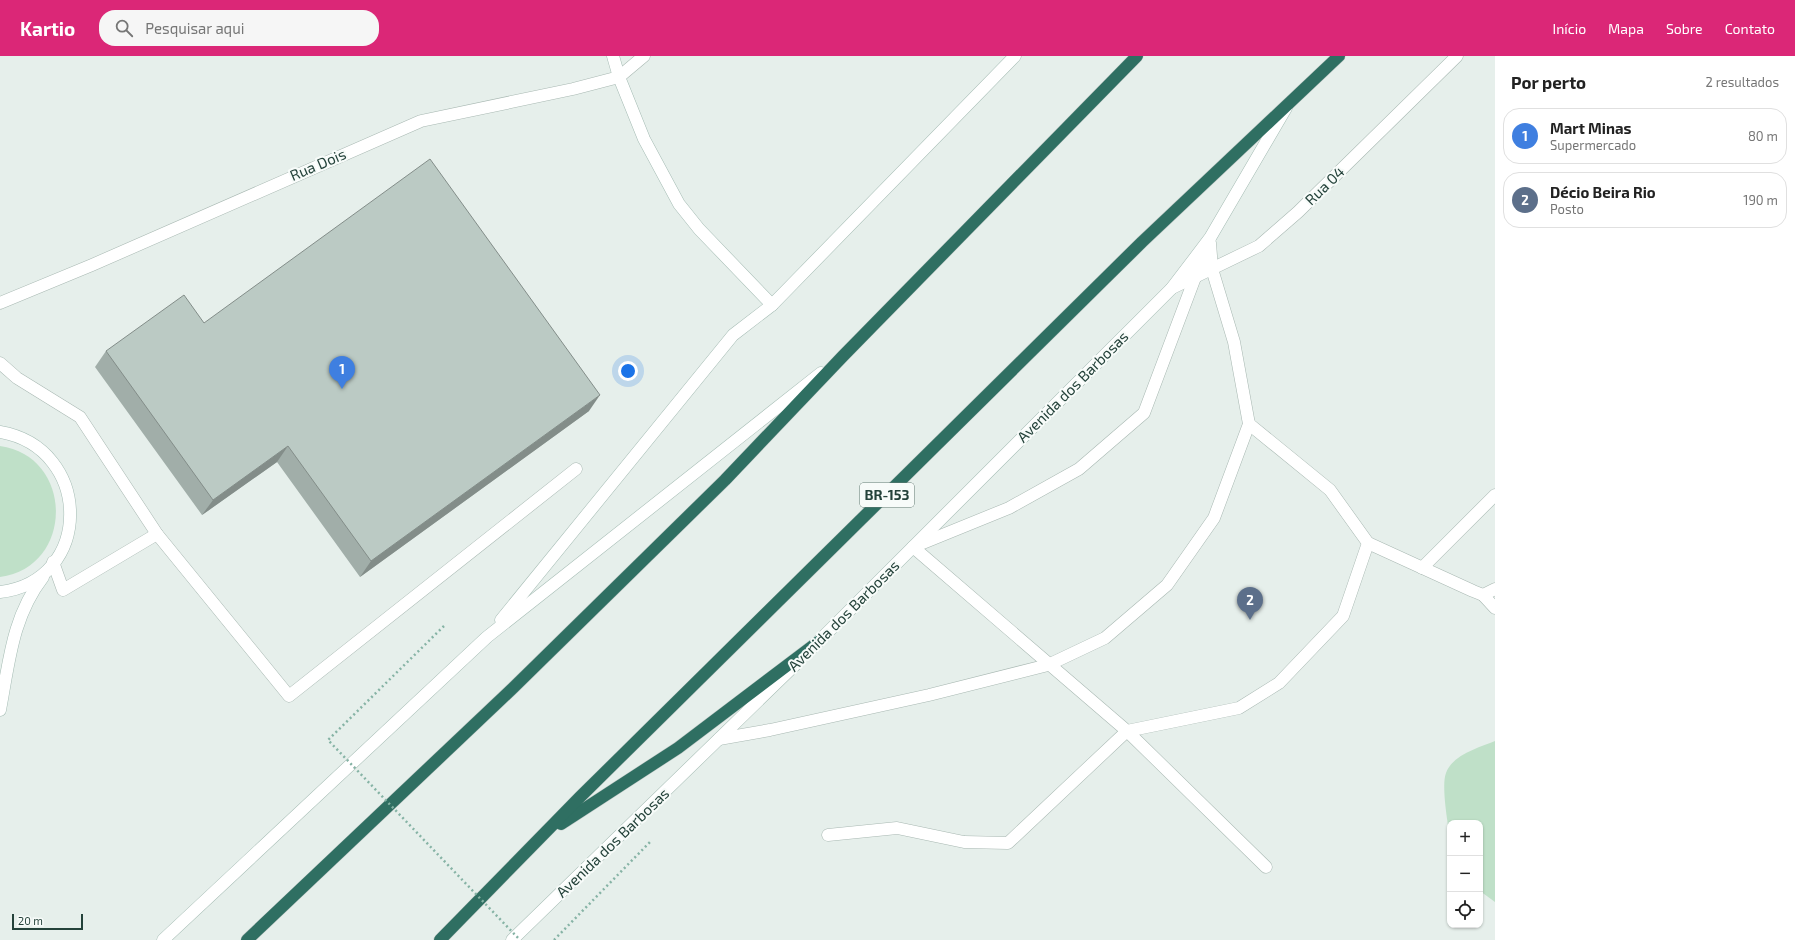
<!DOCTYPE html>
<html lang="pt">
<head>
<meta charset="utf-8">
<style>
  body { margin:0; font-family:"Exo 2",sans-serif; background:#f6f6f6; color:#222 }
  .controls { position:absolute; right:12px; bottom:12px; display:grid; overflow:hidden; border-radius:8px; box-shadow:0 1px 3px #0004 }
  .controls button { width:36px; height:36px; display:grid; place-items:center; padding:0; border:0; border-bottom:1px solid #e0e0e0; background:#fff; color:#222; font:20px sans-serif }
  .scale { position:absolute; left:12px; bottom:10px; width:71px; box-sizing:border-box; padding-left:4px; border:2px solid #24423a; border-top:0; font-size:11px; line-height:14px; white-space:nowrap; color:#24423a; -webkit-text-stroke:3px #f7fbf9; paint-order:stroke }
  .you { position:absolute; left:628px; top:315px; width:14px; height:14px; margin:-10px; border:3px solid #fff; border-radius:50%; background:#1a73e8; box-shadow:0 0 0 6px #1a73e833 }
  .badge { display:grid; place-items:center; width:26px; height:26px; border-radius:50%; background:#db2777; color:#fff; font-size:13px; font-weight:700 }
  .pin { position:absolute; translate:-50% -33px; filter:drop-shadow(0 1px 2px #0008) }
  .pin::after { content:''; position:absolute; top:21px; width:14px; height:12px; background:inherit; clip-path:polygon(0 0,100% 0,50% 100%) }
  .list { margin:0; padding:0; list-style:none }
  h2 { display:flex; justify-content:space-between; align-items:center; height:52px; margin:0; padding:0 16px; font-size:17px }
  h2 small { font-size:13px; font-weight:400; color:#767676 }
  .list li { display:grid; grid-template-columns:26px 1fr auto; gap:12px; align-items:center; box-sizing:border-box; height:56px; margin:0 8px 8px; padding:0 8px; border:1px solid #e0e0e0; border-radius:16px }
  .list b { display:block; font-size:15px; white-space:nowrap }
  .list p { margin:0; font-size:13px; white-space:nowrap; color:#767676 }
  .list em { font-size:13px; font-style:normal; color:#767676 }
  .icon { flex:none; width:22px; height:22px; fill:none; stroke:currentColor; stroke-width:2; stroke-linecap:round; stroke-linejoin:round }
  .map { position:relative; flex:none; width:1495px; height:884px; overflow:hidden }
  header { display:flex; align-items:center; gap:24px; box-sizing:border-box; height:56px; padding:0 20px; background:#db2777; color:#fff }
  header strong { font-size:19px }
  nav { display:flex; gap:22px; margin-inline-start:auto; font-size:14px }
  .search { width:280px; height:36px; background:#f6f6f6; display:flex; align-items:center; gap:10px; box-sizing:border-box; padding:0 14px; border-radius:16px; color:#767676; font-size:15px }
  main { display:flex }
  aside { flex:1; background:#fff }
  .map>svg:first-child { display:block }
</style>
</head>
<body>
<header>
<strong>Kartio</strong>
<div class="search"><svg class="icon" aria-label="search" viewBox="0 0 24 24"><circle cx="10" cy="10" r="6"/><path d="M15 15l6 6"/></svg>Pesquisar aqui</div>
<nav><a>Início</a><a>Mapa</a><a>Sobre</a><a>Contato</a></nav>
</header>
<main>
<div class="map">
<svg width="1495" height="884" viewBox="0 0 1495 884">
  <rect width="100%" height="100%" fill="#e6efeb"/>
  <g fill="#bfe0c8">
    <path d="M0,390C74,400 75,511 0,521Z"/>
    <path d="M1495,685V846L1480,835V767H1450V782C1448,768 1441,730 1446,717C1452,699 1480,691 1495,685Z"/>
  </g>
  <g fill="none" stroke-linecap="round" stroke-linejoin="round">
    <g stroke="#a8b8b2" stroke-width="13">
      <g id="lane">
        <polyline points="1208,187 1144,357 1079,413 1009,452 913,491 1127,675 1239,652 1279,627 1343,560 1368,487 1330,434 1249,368"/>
        <polyline points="1368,487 1473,535 1483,539 1495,533"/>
        <polyline points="1422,512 1495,439"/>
        <polyline points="1483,539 1495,552"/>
        <polyline points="719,683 770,674 929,639 1048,609 1105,582 1167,529 1214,462 1249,368 1234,286 1212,213 1210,187"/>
        <polyline points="828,779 897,772 964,786 1008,787 1127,675 1266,811"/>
      </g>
    </g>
    <g stroke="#a8b8b2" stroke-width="13">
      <g id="street">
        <polyline points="1172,232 1259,190 1298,156 1457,0"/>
        <polyline points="0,247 92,209 421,65 573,33 619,21 644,0"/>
        <polyline points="0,307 17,322 80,361 157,478 289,640 576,413"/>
        <polyline points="53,506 63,534 157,478"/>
      </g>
    </g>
    <g stroke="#a4bbb3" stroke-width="13">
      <g id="secondary">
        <polyline points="613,0 619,21 644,83 679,148 699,173 772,249"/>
        <path d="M0,376C93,392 94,525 0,536"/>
        <polyline points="501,564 733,279 772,249 1015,0"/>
        <polyline points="811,593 1172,232 1210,182 1286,52"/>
        <path d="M0,654C9,607 12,561 43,521"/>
        <polyline points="163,884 487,581 821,317"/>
        <polyline points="512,884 798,606"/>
      </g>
    </g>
    <g stroke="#c2cac8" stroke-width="13">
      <g id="highway">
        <polyline points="561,768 678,692 818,586"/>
        <polyline points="247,884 513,632 725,424 843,300 1137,0"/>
        <polyline points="440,884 580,741 1142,186 1339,0"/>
      </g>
    </g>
    <polyline stroke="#86b3a5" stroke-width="2.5" stroke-dasharray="2 3" stroke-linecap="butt" points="554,884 650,786"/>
    <use href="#lane" stroke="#fff" stroke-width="12"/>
    <use href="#street" stroke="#fff" stroke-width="12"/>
    <use href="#secondary" stroke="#fff" stroke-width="12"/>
    <use href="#highway" stroke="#2f6f62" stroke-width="12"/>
    <polyline stroke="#86b3a5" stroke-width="2.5" stroke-dasharray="2 3" stroke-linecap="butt" points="444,570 328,684 520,884"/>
  </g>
  <polygon fill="#a1aea9" points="204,267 589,355 360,521 277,406 202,459 95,311 106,295"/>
  <g fill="#838d89">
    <polygon points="600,339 589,355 360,521 371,505"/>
    <polygon points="288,390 277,406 202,459 213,444"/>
  </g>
  <polygon fill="#bbcac4" stroke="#838d89" points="430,103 600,339 371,505 288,390 213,444 106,295 184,239 204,267"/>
  <g text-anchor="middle" stroke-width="4" stroke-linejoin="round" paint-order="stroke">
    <rect fill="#f7fbf9" stroke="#637a73" stroke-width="1" x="860" y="427" width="54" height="24" rx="3"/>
    <g font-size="14" font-weight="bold" fill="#24423a">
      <text x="887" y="444">BR-153</text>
    </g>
    <g font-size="15" fill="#24423a" stroke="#f7fbf9">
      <text transform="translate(318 109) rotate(-23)" y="5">Rua Dois</text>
      <text transform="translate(1325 130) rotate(-44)" y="5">Rua 04</text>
      <text transform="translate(1073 331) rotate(-45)" y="5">Avenida dos Barbosas</text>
      <text transform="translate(844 560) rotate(-45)" y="5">Avenida dos Barbosas</text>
      <text transform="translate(613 787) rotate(-44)" y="5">Avenida dos Barbosas</text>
    </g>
  </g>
</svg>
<div class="controls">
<button>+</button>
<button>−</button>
<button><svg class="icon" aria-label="locate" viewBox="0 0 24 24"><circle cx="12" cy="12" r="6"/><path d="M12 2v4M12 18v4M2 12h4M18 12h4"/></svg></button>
</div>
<div class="scale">20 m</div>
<div class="you"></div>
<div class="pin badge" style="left:342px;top:333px;background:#3f7fe0">1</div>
<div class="pin badge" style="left:1250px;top:564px;background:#5c6f8a">2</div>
</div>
<aside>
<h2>Por perto<small>2 resultados</small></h2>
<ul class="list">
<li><span class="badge" style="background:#3f7fe0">1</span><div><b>Mart Minas</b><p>Supermercado</p></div><em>80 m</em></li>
<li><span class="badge" style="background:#5c6f8a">2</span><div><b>Décio Beira Rio</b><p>Posto</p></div><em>190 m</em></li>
</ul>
</aside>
</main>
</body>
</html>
